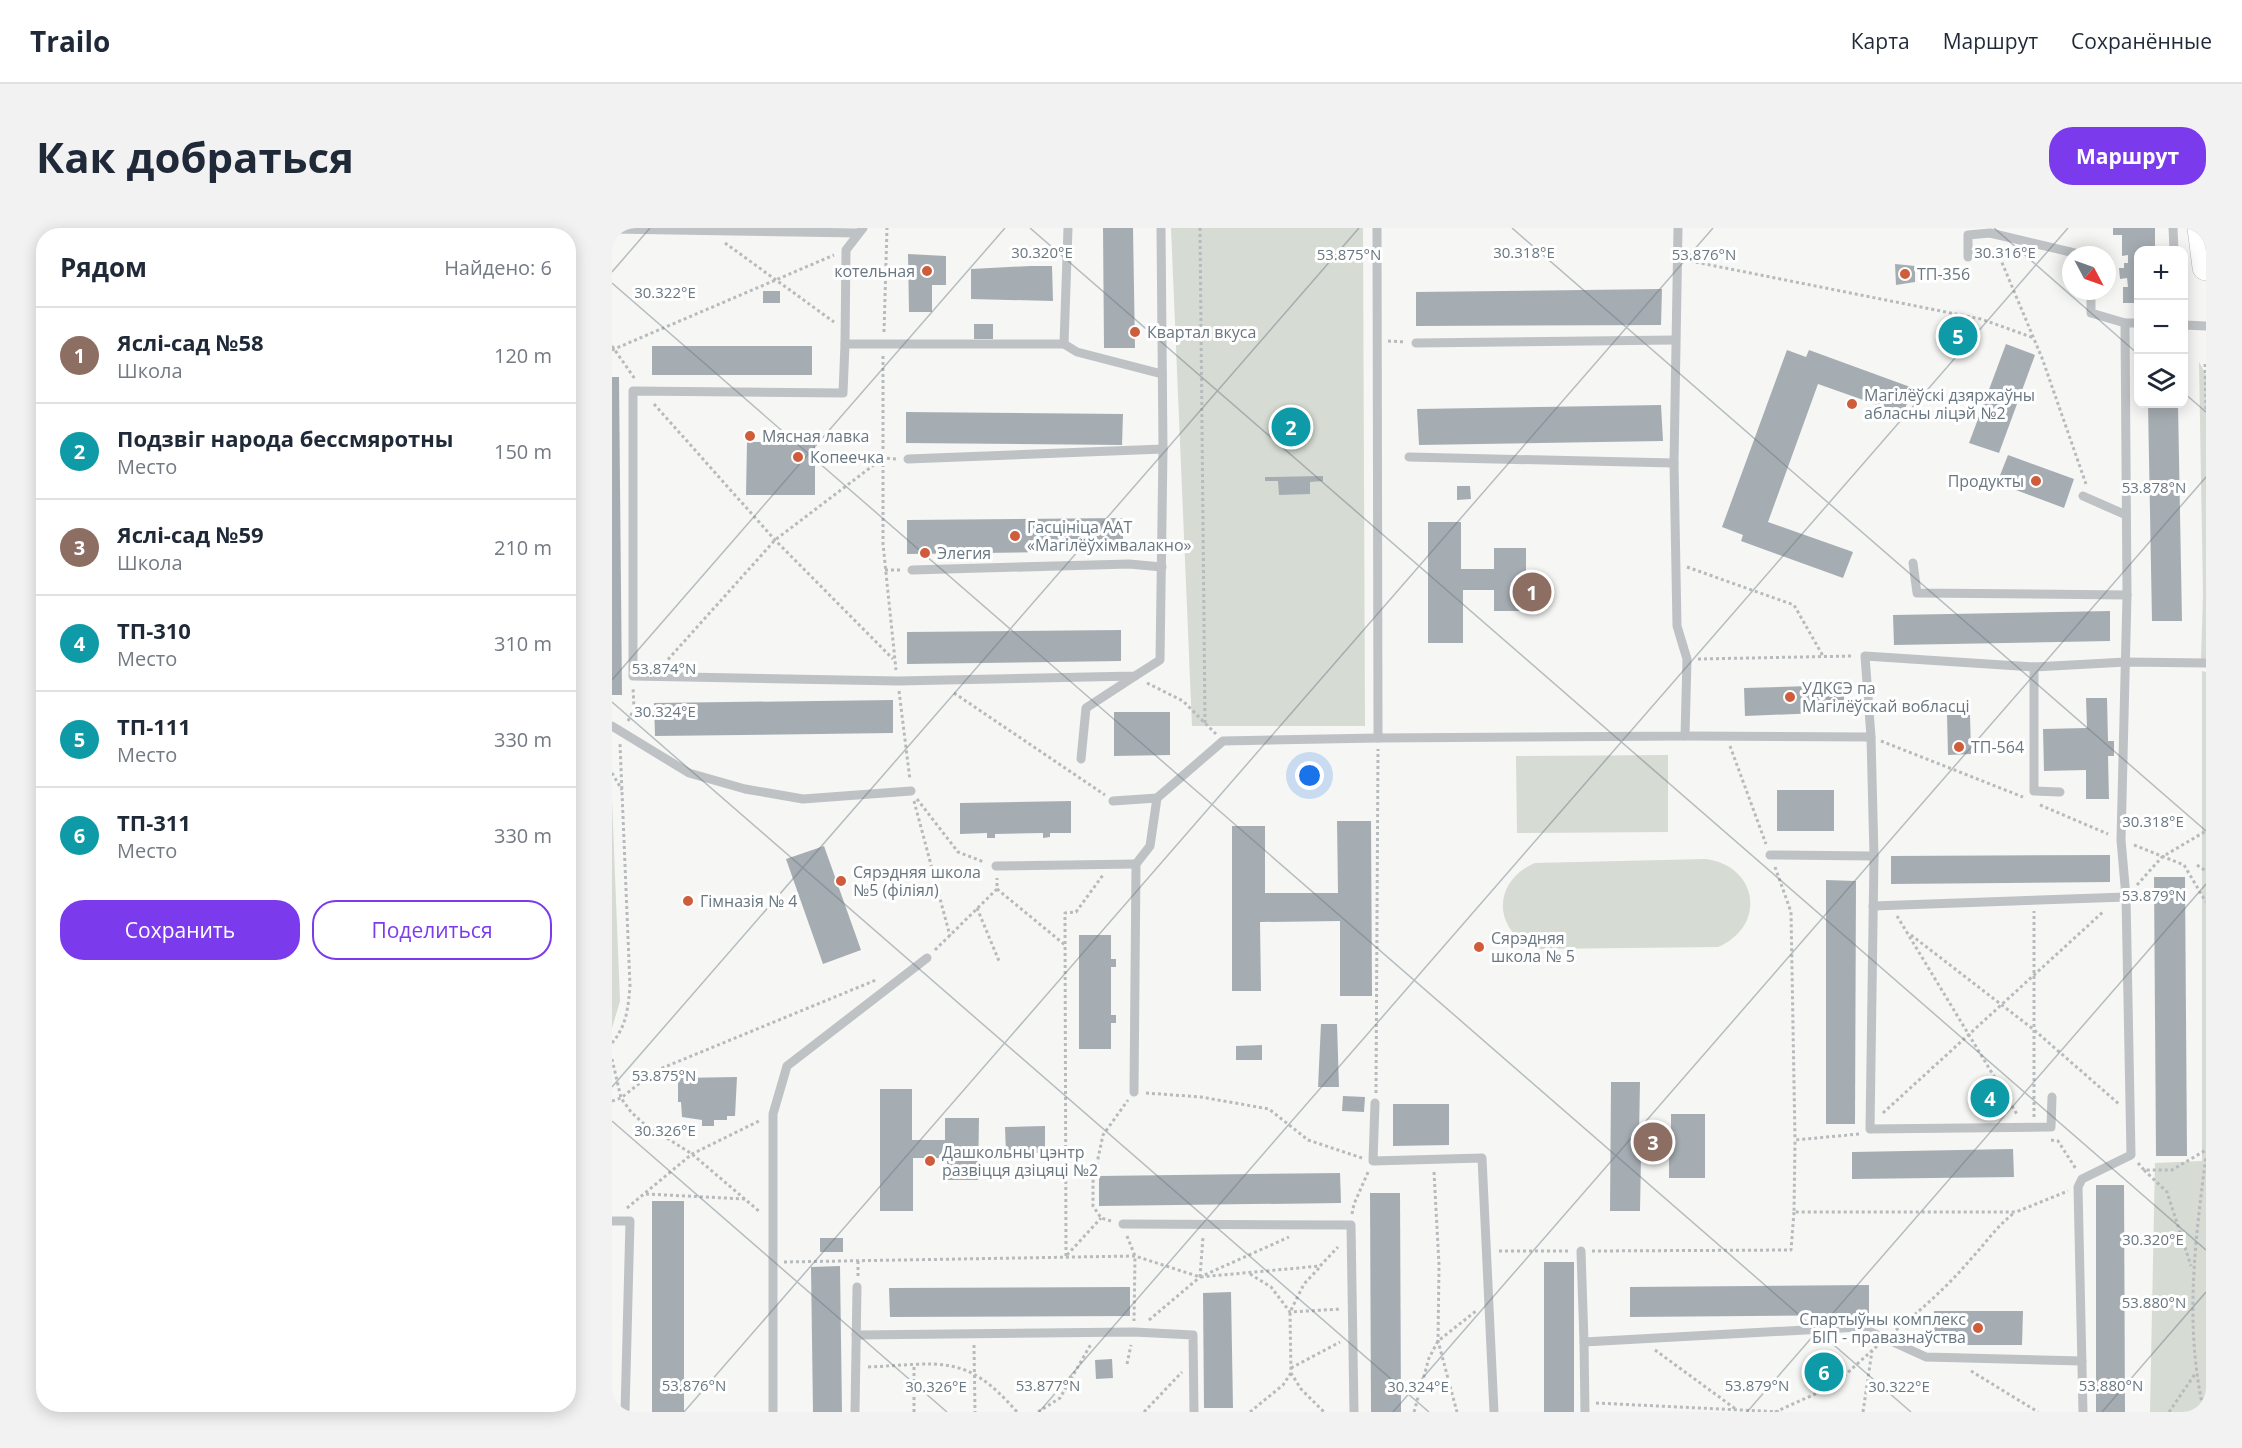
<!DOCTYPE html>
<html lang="ru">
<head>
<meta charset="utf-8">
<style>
  body { margin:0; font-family:"Open Sans",sans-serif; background:#f2f2f3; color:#1f2937 }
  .controls { position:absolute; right:18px; top:18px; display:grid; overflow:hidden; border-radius:12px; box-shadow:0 3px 15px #0003 }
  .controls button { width:54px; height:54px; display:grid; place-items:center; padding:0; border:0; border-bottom:2px solid #e0e1e3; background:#fff; color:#1f2937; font:30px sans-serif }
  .compass { position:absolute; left:1450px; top:18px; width:54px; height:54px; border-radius:50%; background:#fff; box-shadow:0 3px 15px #0003; rotate:131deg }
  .you { position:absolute; left:698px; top:548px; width:21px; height:21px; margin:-15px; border:4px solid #fff; border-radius:50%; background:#1a73e8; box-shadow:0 0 0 9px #1a73e833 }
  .badge { display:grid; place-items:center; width:39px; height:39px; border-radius:50%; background:#7c3aed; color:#fff; font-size:20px; font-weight:700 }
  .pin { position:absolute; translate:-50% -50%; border:3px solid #fff; box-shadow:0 2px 6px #0006 }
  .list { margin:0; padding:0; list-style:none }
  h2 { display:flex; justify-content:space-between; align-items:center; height:78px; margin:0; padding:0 24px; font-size:26px }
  h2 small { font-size:20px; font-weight:400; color:#747a83 }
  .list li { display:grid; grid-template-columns:39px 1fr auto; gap:18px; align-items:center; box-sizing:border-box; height:96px; padding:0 24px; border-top:2px solid #e0e1e3 }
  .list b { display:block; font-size:22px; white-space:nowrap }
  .list p { margin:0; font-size:20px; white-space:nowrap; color:#747a83 }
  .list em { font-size:20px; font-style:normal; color:#747a83 }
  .actions { display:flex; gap:12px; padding:18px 24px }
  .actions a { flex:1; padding:14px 0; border:2px solid #7c3aed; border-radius:24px; text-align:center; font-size:21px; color:#7c3aed }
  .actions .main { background:#7c3aed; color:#fff }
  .icon { flex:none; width:33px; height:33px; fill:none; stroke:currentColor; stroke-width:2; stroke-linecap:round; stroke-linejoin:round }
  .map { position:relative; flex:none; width:1594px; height:1184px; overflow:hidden; border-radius:24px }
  header { display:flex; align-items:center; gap:36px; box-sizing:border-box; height:84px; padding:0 30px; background:#fff; border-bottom:2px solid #e0e1e3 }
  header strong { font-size:28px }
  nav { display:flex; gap:33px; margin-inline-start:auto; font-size:21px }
  .intro { display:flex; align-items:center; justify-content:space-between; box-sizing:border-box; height:144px; padding:0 36px }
  h1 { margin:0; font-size:42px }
  .button { padding:15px 27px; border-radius:24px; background:#7c3aed; color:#fff; font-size:21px; font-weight:700 }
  main { display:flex; gap:36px; padding:0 36px }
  aside { flex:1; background:#fff; border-radius:24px; box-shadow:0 3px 15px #0003 }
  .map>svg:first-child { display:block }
</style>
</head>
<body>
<header>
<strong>Trailo</strong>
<nav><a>Карта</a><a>Маршрут</a><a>Сохранённые</a></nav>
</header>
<div class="intro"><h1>Как добраться</h1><a class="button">Маршрут</a></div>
<main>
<aside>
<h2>Рядом<small>Найдено: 6</small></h2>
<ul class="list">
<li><span class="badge" style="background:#8d6e63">1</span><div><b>Яслі-сад №58</b><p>Школа</p></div><em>120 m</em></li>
<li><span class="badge" style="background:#0f9aa8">2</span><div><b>Подзвіг народа бессмяротны</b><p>Место</p></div><em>150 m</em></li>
<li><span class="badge" style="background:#8d6e63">3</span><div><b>Яслі-сад №59</b><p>Школа</p></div><em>210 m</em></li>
<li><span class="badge" style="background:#0f9aa8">4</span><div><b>ТП-310</b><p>Место</p></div><em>310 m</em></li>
<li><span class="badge" style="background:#0f9aa8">5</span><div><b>ТП-111</b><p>Место</p></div><em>330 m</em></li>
<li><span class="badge" style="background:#0f9aa8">6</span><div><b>ТП-311</b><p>Место</p></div><em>330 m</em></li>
</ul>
<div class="actions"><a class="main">Сохранить</a><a>Поделиться</a></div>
</aside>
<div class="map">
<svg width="1594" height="1184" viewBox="0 0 1594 1184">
  <rect width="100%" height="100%" fill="#f6f6f4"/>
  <g fill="#d6dbd3">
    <polygon points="559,0 751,0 753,498 580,498"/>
    <polygon points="1587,134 1594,147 1594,431 1589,431 1591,366"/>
    <polygon points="1590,443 1594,444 1594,1184 1538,1184 1543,935 1590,933"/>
    <polygon points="1056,527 1056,604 905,605 904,528"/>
    <polygon points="0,572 8,773 0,800"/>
    <path d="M1094,631C1146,638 1155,698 1106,719L924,721C880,703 880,653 923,635Z"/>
  </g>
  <g fill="#a6adb2">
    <polygon points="491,0 521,0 523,120 492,120"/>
    <polygon points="1501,0 1543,0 1543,22 1526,22 1526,75 1511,75 1511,59 1516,59 1515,50 1508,51 1507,40 1512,40 1512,35 1516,35 1516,27 1510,28 1510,7 1501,7"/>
    <polygon points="296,26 334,28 334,57 320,57 320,84 297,84"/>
    <polygon points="1283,36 1303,38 1303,54 1284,57"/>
    <polygon points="418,38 440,38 441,73 359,71 359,41"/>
    <polygon points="1050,61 1049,97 804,98 804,64"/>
    <rect x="151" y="63" width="17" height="12"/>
    <rect x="362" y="96" width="19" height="15"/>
    <polygon points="1340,100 1356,106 1352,117 1335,111"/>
    <polygon points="1394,116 1423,127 1387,225 1357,215"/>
    <rect x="40" y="118" width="160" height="29"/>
    <polygon points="1175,122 1194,129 1197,122 1301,160 1291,186 1206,156 1156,294 1241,324 1231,350 1129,313 1131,307 1110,299"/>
    <polygon points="0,149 7,149 10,467 0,467"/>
    <polygon points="1536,176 1566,176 1570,393 1540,393"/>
    <polygon points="1049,177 1051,213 807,217 805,181"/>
    <polygon points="294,184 511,186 510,217 294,215"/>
    <polygon points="135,214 203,214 203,267 134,267"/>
    <polygon points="1396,227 1462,251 1452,280 1385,255"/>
    <polygon points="711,248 711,253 698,254 698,266 667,267 666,253 653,253 653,249"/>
    <polygon points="845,258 858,258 859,271 845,272"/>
    <polygon points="511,290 511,323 295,326 295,292"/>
    <polygon points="816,294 849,294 849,341 882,341 882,320 914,320 914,383 882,383 882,362 851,362 851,415 816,415"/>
    <polygon points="1498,383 1498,413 1282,417 1281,387"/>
    <polygon points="509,402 509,433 295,436 295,404"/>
    <polygon points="1232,457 1232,484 1133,488 1132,460"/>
    <polygon points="1474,470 1495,470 1496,513 1502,513 1502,528 1496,528 1497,571 1474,571 1474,542 1432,543 1431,501 1475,500"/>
    <polygon points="281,472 281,505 43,508 42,475"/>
    <polygon points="502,484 558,484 558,527 502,528"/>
    <polygon points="1335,487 1358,487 1359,526 1336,527"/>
    <rect x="1165" y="562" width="57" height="41"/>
    <polygon points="459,573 459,605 438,605 438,609 431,610 431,605 383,606 383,610 375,610 375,605 348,606 348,575"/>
    <polygon points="725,593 759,593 760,768 728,768 728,693 648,694 649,763 620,763 620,598 653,598 653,665 726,665"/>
    <polygon points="212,618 249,722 211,736 174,631"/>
    <polygon points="1498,627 1498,654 1279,656 1279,628"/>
    <polygon points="1542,649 1573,649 1575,928 1544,928"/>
    <polygon points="1214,652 1244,653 1243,896 1214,896"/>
    <polygon points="467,707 499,707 499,731 504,731 504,739 499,739 499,787 504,787 504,795 499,795 499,821 467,821"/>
    <polygon points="709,796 725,796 727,859 706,859"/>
    <polygon points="650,817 650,832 624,832 624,818"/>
    <polygon points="125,849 123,888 115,888 115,892 102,892 102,898 90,898 90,892 70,889 69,874 66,874 66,850"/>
    <polygon points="999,854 1028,854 1027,908 1059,908 1059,886 1093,886 1093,950 1057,950 1057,928 1029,928 1028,983 998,983"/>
    <polygon points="268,861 300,861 300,912 333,912 333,890 367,890 366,952 335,952 335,930 301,930 301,983 268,983"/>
    <rect x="1371" y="862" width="13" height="15"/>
    <polygon points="731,868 753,869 752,884 730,883"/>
    <polygon points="781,876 837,876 837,917 781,918"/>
    <polygon points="433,898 433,925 394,925 393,899"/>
    <polygon points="1401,921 1402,949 1240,951 1240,924"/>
    <polygon points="728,945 729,975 487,978 487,948"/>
    <polygon points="1484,957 1512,957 1513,1184 1484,1184"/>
    <polygon points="758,965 788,965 789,1184 759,1184"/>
    <rect x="40" y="973" width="32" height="211"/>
    <rect x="208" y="1010" width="23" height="14"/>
    <rect x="932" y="1034" width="30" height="150"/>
    <polygon points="228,1038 230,1184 201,1184 199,1039"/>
    <polygon points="1257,1057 1257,1087 1018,1089 1018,1059"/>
    <polygon points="518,1059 518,1088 278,1089 277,1060"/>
    <polygon points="619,1064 621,1180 592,1180 591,1065"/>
    <polygon points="1322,1083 1411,1083 1410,1117 1322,1117"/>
    <polygon points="500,1131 501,1150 484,1151 483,1132"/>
    <rect x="1203" y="1135" width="17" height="19"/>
  </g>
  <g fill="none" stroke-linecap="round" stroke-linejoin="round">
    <g stroke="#b1b6b9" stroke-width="28">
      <polyline id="secondary" points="1589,0 1594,39"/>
    </g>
    <g stroke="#b8bbbd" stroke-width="3" stroke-dasharray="3 3" stroke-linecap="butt">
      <polyline points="588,0 593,495"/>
      <polyline points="113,15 222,94"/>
      <polyline points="1383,18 1430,130 1474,256"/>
      <polyline points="1078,33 1369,91 1422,110"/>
      <polyline points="272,104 275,0"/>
      <polyline points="776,113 794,114"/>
      <polyline points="0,118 23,151"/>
      <polyline points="0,122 222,27"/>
      <polyline points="271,128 271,316 284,442"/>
      <polyline points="1593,136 1594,183"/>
      <polyline points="42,176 163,312 281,431"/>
      <polyline points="1075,339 1182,377 1211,428"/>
      <polyline points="273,342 290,342"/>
      <polyline points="1086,431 1241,428"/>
      <polyline points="52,436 163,312 271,230 284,231"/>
      <polyline points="535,455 571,473 604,506"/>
      <polyline points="287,463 298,552"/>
      <polyline points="342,465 493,567"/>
      <polyline points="16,493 22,481 21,459"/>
      <polyline points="1269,513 1411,569"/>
      <polyline points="1118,518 1154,616"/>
      <polyline points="0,545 10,562"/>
      <polyline points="305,571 346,624 372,634"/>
      <polyline points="302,573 338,708"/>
      <polyline points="1428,577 1496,606"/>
      <polyline points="1522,617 1572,637 1594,674"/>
      <polyline points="1585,637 1594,643"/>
      <polyline points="1163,639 1179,684 1183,912"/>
      <polyline points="1525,657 1550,629 1594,603"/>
      <polyline points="385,661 453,717"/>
      <polyline points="365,680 387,733"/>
      <polyline points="1285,688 1406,888"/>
      <polyline points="1299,707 1421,801 1507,876"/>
      <polyline points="323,722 385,661 385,650"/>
      <path d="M0,815C15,797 16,780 18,758L8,516"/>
      <polyline points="0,831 9,870 19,884 31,895 80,926 148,984"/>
      <polyline points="534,865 589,869 657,881 696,912 750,930"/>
      <polyline points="764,865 766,521"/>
      <polyline points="0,873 9,870 43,843 264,752"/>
      <polyline points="1271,885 1492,683"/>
      <polyline points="1422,889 1422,683"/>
      <polyline points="1247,906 1183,912 1182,984 1404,984 1456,963"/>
      <polyline points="1439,912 1446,913 1464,941"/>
      <polyline points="1526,935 1532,942 1560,942 1594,922"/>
      <polyline points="1532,942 1555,964 1579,1038"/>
      <polyline points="822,944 827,1037 826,1113 845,1184"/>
      <polyline points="34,966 133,971"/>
      <polyline points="15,980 80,926 149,892"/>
      <polyline points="740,986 742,976 757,942"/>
      <polyline points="499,993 489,990 481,978 481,954 491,907 516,872"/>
      <polyline points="515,1008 523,1028 522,1093"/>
      <polyline points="887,1023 958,1023"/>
      <polyline points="980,1023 1179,1022 1182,984"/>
      <polyline points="455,1027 489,990"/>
      <polyline points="454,1028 453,685 464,684 491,647"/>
      <polyline points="172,1034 523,1028 588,1049 708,1038 726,1019"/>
      <polyline points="707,1040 692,1056 678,1084 679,1145 689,1161 712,1184"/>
      <polyline points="638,1046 659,1059 678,1084 729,1081"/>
      <polyline points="246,1048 246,1033"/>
      <polyline points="588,1049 591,1009"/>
      <polyline points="537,1092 588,1049 677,1009"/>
      <path d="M1284,1102C1310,1081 1336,1058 1358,1032C1373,1016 1384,999 1402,985"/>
      <polyline points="362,1117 363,1184"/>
      <polyline points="1043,1122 1125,1182"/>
      <polyline points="515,1136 519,1117"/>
      <path d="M256,1139C329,1136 353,1124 405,1184"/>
      <polyline points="679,1140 728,1114"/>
      <polyline points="1359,1143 1426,1184"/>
      <polyline points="984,1175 1170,1184"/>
      <polyline points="302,1184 302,1138"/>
      <polyline points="426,1184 448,1170 479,1116"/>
      <polyline points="532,1184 570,1144"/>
      <polyline points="638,1184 671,1157 679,1145"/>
      <polyline points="802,1184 817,1130 826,1113 864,1083"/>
      <polyline points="1163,1184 1221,1158 1265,1118"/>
      <polyline points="1251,1184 1260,1123"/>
      <polyline points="1557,1184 1583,1146"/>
      <path d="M1592,1184C1572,1098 1583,1014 1594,928"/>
    </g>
    <g stroke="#bec2c5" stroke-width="9">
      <polyline points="251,0 234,22 233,116 452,116 465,124 550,146"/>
      <polyline points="765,0 766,510 1073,508 1075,431 1065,398 1062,235 1066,0"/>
      <polyline points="1561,0 1562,22"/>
      <polyline points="0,1 245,5"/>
      <polyline points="1356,29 1356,7 1378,5 1471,27"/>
      <polyline points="1479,63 1479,85 1513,95"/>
      <polyline points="1572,97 1594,98"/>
      <polyline points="804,115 1062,112"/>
      <polyline points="233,116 231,165 21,163 21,448 286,453 523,448 548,432 551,221 549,0"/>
      <polyline points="452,116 456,0"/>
      <polyline points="797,229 1062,235"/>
      <polyline points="296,231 551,221"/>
      <polyline points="1471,268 1514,287"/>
      <polyline points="1301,335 1305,365 1515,367"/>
      <polyline points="300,342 517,336 550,339"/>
      <polyline points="1422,439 1422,563 1448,564"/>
      <polyline points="0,498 77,545 133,561 191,571 299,563"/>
      <polyline points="1073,508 1259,509 1253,428 1422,439 1514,434 1594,435"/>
      <polyline points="469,531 474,480 523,448"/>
      <polyline points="501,573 545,570 611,513 766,510"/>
      <polyline points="1158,627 1262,628 1259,509"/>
      <polyline points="1262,628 1258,901 1439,899 1440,869"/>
      <polyline points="384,638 524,636"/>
      <polyline points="1261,678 1514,669"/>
      <polyline points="522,864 524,636 538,618 545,570"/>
      <polyline points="763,875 761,933 870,930 882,1184"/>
      <polyline points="0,993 18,993 13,1184"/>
      <polyline points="511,996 739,997 742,1184"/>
      <polyline points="969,1023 972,1114 1248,1099 1314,1129 1470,1133"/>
      <polyline points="244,1107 522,1104 581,1107 582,1184"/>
      <polyline points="972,1114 973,1184"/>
      <polyline points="161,1184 161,886 175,838 315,730"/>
      <polyline points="243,1184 245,1059"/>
      <polyline points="1471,1184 1466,959 1470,951 1519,927 1514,669 1509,612 1515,367 1513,95 1526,95"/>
    </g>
    <use href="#secondary" stroke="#fff" stroke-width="27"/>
  </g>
  <path fill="none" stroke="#697781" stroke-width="1.5" stroke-opacity="0.45" d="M418,0L1594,1022M900,0L1594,603M1382,0L1526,126M0,44L38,0M0,55L1299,1184M1572,165L1594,184M0,452L393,0M0,474L817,1184M0,859L747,0M0,893L335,1184M72,1184L1101,0M427,1184L1456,0M781,1184L1594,249M1135,1184L1594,656M1490,1184L1594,1064"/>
  <g fill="#cf5c3b" stroke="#fff" stroke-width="2">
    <circle cx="315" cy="43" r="6"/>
    <circle cx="1293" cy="46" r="6"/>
    <circle cx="523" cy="104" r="6"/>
    <circle cx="1240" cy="176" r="6"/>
    <circle cx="138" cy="208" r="6"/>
    <circle cx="186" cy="229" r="6"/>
    <circle cx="1424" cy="253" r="6"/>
    <circle cx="403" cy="308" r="6"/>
    <circle cx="313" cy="325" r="6"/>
    <circle cx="1178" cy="469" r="6"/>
    <circle cx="1347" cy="519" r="6"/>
    <circle cx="229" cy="653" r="6"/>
    <circle cx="76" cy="673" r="6"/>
    <circle cx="867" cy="719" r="6"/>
    <circle cx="318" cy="933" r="6"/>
    <circle cx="1366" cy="1100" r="6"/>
  </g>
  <g text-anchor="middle" stroke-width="6" stroke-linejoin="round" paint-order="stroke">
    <g font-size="16" fill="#697781" stroke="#fff" text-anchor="start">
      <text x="303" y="49" text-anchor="end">котельная</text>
      <text x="1305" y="52">ТП-356</text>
      <text x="535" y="110">Квартал вкуса</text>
      <text x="1252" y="173">Магілёўскі дзяржаўны<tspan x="1252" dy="18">абласны ліцэй №2</tspan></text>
      <text x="150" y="214">Мясная лавка</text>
      <text x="198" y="235">Копеечка</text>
      <text x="1412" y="259" text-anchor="end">Продукты</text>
      <text x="415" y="305">Гасцініца ААТ<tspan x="415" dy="18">«Магілёўхімвалакно»</tspan></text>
      <text x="325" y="331">Элегия</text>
      <text x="1190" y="466">УДКСЭ па<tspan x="1190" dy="18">Магілёўскай вобласці</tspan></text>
      <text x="1359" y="525">ТП-564</text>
      <text x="241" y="650">Сярэдняя школа<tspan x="241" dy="18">№5 (філіял)</tspan></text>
      <text x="88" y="679">Гімназія № 4</text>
      <text x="879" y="716">Сярэдняя<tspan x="879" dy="18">школа № 5</tspan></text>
      <text x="330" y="930">Дашкольны цэнтр<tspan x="330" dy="18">развіцця дзіцяці №2</tspan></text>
      <text x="1354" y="1097" text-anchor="end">Спартыўны комплекс<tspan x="1354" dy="18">БІП - правазнаўства</tspan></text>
    </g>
  </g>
  <g font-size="15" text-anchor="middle" fill="#697781" stroke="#fff" stroke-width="6" stroke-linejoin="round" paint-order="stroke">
    <text x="430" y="30">30.320°E</text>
    <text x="912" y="30">30.318°E</text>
    <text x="1393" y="30">30.316°E</text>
    <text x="737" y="32">53.875°N</text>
    <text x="1092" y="32">53.876°N</text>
    <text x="53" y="70">30.322°E</text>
    <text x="1542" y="265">53.878°N</text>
    <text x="52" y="446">53.874°N</text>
    <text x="53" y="489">30.324°E</text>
    <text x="1541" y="599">30.318°E</text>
    <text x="1542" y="673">53.879°N</text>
    <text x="52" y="853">53.875°N</text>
    <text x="53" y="908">30.326°E</text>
    <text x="1541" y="1017">30.320°E</text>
    <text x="1542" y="1080">53.880°N</text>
    <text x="82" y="1163">53.876°N</text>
    <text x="436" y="1163">53.877°N</text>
    <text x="1145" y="1163">53.879°N</text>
    <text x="1499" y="1163">53.880°N</text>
    <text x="324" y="1164">30.326°E</text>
    <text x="806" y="1164">30.324°E</text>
    <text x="1287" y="1164">30.322°E</text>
  </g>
</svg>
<div class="controls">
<button>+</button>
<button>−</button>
<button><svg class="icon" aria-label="layers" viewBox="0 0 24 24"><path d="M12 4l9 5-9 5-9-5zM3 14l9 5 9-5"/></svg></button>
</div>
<svg class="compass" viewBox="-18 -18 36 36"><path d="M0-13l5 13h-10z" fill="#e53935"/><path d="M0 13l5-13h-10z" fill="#747a83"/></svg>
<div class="you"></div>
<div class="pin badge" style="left:920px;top:364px;background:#8d6e63">1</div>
<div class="pin badge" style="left:679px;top:199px;background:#0f9aa8">2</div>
<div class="pin badge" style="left:1041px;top:914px;background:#8d6e63">3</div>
<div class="pin badge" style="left:1378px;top:870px;background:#0f9aa8">4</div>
<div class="pin badge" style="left:1346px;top:108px;background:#0f9aa8">5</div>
<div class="pin badge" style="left:1212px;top:1144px;background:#0f9aa8">6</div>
</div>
</main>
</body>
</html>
